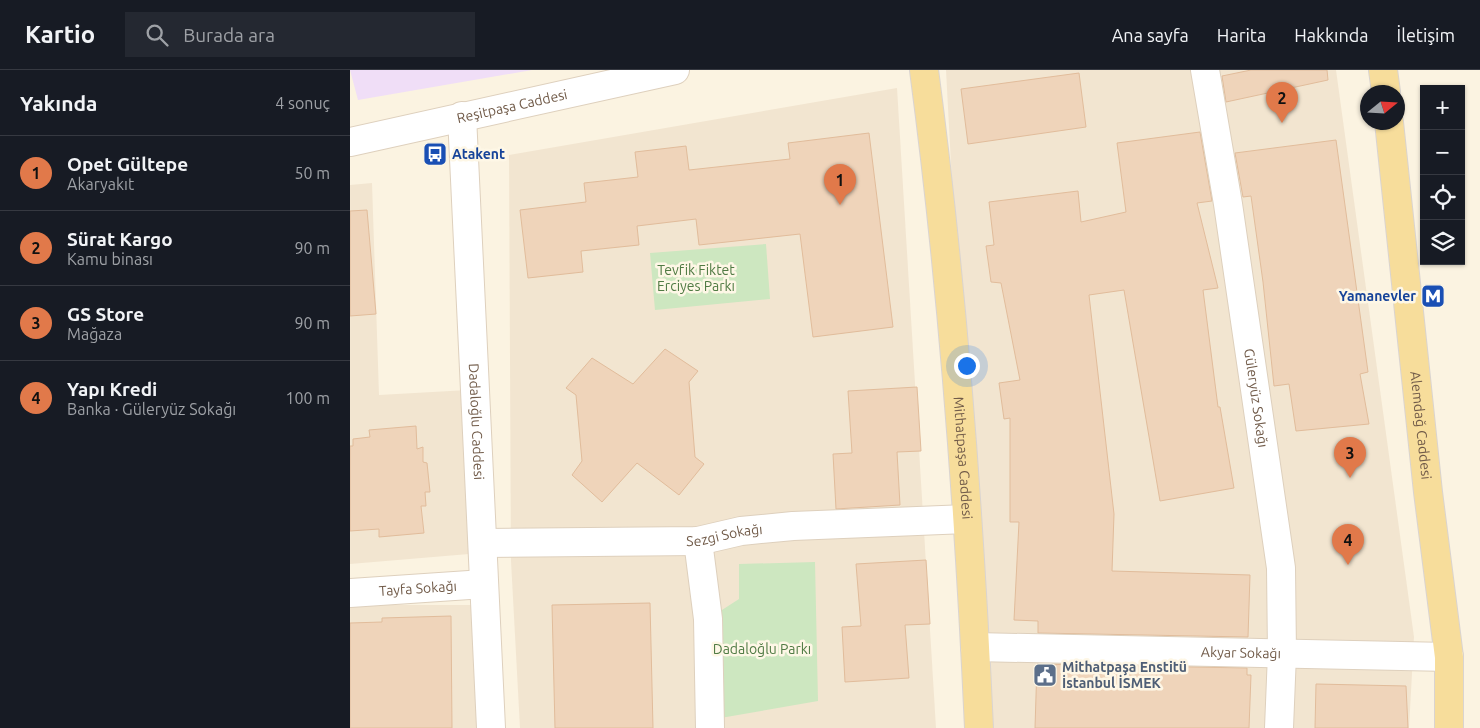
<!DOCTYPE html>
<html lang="tr">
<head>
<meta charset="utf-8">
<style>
  body { margin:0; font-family:Ubuntu,sans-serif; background:#242831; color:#f1f3f6 }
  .controls { position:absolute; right:15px; top:15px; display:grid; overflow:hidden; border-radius:0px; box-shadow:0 1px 4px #0004 }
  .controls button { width:45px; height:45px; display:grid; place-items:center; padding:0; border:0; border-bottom:1px solid #363941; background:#171b24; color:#f1f3f6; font:25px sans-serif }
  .compass { position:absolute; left:1010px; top:15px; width:45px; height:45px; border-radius:50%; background:#171b24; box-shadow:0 1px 4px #0004; rotate:72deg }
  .you { position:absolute; left:616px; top:295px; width:18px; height:18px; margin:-12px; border:4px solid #fff; border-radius:50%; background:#1a73e8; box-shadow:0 0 0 8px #1a73e833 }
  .badge { display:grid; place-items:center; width:32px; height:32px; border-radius:50%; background:#e1794a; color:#111; font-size:16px; font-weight:700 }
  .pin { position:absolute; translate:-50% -41px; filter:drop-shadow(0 1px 2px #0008) }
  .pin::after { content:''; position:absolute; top:26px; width:18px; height:15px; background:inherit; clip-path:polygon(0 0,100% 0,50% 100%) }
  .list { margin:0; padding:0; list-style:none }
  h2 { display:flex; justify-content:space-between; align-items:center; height:65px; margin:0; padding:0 20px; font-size:21px }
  h2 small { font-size:16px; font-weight:400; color:#9ea1a6 }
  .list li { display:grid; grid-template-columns:32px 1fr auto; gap:15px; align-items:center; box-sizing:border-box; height:75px; padding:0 20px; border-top:1px solid #363941 }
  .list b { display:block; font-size:19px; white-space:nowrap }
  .list p { margin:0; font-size:16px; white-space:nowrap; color:#9ea1a6 }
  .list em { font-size:16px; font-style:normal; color:#9ea1a6 }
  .icon { flex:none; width:28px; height:28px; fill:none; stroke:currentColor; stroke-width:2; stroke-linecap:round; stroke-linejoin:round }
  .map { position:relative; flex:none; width:1130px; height:658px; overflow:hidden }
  header { display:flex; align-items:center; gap:30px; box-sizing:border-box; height:70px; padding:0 25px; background:#171b24; border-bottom:1px solid #363941 }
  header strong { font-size:24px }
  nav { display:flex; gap:28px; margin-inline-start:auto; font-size:18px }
  .search { width:350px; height:45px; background:#242831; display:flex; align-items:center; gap:12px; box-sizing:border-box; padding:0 18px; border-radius:0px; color:#9ea1a6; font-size:19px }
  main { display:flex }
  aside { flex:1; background:#171b24 }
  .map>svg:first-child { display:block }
</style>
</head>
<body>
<header>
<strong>Kartio</strong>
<div class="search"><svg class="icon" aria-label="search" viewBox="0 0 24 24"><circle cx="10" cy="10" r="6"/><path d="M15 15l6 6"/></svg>Burada ara</div>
<nav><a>Ana sayfa</a><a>Harita</a><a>Hakkında</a><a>İletişim</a></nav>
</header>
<main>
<aside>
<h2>Yakında<small>4 sonuç</small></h2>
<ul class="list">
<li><span class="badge">1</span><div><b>Opet Gültepe</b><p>Akaryakıt</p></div><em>50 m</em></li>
<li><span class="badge">2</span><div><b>Sürat Kargo</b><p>Kamu binası</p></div><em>90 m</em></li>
<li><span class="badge">3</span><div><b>GS Store</b><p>Mağaza</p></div><em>90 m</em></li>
<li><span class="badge">4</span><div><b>Yapı Kredi</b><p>Banka · Güleryüz Sokağı</p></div><em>100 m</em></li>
</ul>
</aside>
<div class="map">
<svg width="1130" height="658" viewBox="0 0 1130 658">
  <rect width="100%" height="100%" fill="#fbf3e1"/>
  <g fill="#f2e5d0">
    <polygon points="596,0 986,0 1064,567 1059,658 631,658"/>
    <polygon points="547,18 586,658 170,658 161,491 159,85"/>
    <polygon points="22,113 29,325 118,320 119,484 0,494 0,115"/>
    <polygon points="0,535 125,535 130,658 0,658"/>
  </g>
  <polygon fill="#f0def7" points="0,0 182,0 8,30"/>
  <g fill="#cde7c0">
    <polygon points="416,174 420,229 305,240 300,183"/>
    <polygon points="465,492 468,631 359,650 358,549 389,529 389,494"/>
  </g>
  <g fill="#efd4ba" stroke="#e1bc9b">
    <polygon points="901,0 977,0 978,10 876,32 872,6"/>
    <polygon points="729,3 736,57 618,74 611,19"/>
    <polygon points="850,62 862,131 847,133 868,218 853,220 868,337 870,337 884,418 810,431 774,220 739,225 764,444 762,501 900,505 898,567 688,563 688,551 664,550 669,452 660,452 660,348 654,349 649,313 670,310 651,213 641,212 636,176 644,175 639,132 728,121 731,152 776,142 767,73"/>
    <polygon points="519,63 543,257 463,267 450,164 349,175 346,149 287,156 289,175 231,181 233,202 178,208 170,140 236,132 234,113 288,107 285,82 336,76 339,100 440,89 438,73"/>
    <polygon points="986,70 1018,302 1010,304 1019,354 946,361 939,314 924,316 913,212 901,126 893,127 885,83"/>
    <polygon points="17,140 26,244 0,246 0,141"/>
    <polygon points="315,279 348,301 339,312 345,387 354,394 329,425 287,393 252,432 222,405 232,391 226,325 216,318 242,288 283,314"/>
    <polygon points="567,317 571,381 547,382 550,435 486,439 483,384 502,383 498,321"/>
    <polygon points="66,356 67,379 73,377 73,392 77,393 80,422 75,422 76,436 71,436 74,463 29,467 29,459 0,461 0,376 3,376 3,369 20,367 19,360"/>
    <polygon points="576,490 580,554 555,555 559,608 495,612 492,557 511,556 506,494"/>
    <polygon points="300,533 303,658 205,658 202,535"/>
    <polygon points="101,546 102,658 0,658 0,553 32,552 32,548"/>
    <polygon points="687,594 897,598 897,605 901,605 899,658 685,658"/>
    <polygon points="966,614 1056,616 1058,658 965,658"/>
  </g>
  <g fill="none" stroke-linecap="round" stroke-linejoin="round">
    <g stroke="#ded0bd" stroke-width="30">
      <g id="minor">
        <path id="s1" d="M855,0L878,134L931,498L932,584L929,658"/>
        <path id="s2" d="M112,46L141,658"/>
        <path id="s3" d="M0,72L325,0"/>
        <polyline points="348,471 358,549 360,658"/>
        <path id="s4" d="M133,473L348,471L391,461L443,456L617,449"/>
        <path id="s5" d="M0,523L134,514"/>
        <path id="s6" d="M625,577L1099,587"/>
      </g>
    </g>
    <g stroke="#dad4d0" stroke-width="30">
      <g id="major">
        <path id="s7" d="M574,0C603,218 619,438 629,658"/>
        <polyline points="1033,0 1036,22"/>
        <path id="s8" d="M1039,52L1078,422L1099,587V658"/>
      </g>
    </g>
    <use href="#minor" stroke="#fff" stroke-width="28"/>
    <use href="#major" stroke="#f7dd9b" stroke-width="28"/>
  </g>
  <defs>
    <g id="bus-square" transform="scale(1.25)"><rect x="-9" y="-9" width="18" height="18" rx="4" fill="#1a4fb4" stroke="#fef7e6"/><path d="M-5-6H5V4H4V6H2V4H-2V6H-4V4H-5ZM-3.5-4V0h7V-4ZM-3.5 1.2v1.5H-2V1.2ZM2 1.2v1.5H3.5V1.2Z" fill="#fff"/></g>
    <g id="metro-square" transform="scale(1.25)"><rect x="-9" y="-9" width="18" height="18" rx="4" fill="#1a4fb4" stroke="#fef7e6"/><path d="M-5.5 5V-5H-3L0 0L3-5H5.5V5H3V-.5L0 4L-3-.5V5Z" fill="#fff"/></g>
    <g id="civic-square" transform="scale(1.25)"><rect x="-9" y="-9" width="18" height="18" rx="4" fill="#5c6f8a" stroke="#fef7e6"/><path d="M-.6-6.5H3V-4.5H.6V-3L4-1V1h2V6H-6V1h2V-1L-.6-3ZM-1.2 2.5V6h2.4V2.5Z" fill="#fff"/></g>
  </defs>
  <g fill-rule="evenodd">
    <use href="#bus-square" x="85" y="84"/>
    <use href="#metro-square" x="1083" y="226"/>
    <use href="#civic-square" x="695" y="605"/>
  </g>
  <g text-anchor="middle" stroke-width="5" stroke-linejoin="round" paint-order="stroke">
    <g font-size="14" fill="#715b49" stroke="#fef7e6">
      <text dy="5" stroke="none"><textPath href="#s3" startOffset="166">Reşitpaşa Caddesi</textPath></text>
      <text dy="5" stroke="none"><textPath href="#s1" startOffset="332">Güleryüz Sokağı</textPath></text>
      <text dy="5" stroke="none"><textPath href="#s2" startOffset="306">Dadaloğlu Caddesi</textPath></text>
      <text dy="5" stroke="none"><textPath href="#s8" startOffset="305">Alemdağ Caddesi</textPath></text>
      <text dy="5" stroke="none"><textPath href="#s7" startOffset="390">Mithatpaşa Caddesi</textPath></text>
      <text dy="5" stroke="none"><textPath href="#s4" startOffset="242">Sezgi Sokağı</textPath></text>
      <text dy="5" stroke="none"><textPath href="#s5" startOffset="68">Tayfa Sokağı</textPath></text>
      <text dy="5" stroke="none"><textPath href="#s6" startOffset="266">Akyar Sokağı</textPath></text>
    </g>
    <g font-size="14" font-weight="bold" fill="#164399" stroke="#fef7e6" text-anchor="start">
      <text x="102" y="89">Atakent</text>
      <text x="1066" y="231" text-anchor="end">Yamanevler</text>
    </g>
    <g font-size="14" fill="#507b44" stroke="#fef7e6">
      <text x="346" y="205">Tevfik Fiktet<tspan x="346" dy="16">Erciyes Parkı</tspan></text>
      <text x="412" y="584">Dadaloğlu Parkı</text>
    </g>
    <g font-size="14" font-weight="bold" fill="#4e5e75" stroke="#fef7e6" text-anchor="start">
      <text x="712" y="602">Mithatpaşa Enstitü<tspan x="712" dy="16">İstanbul İSMEK</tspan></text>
    </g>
  </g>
</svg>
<div class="controls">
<button>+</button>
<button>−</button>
<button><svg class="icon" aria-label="locate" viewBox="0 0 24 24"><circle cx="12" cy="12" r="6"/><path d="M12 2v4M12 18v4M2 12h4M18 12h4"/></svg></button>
<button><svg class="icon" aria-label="layers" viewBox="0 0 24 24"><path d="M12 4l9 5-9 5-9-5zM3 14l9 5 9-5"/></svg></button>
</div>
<svg class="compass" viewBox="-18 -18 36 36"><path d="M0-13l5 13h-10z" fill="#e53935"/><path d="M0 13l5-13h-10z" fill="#9ea1a6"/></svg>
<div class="you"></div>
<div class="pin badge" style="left:490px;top:135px">1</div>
<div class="pin badge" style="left:932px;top:53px">2</div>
<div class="pin badge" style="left:1000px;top:408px">3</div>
<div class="pin badge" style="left:998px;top:495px">4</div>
</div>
</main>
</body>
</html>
